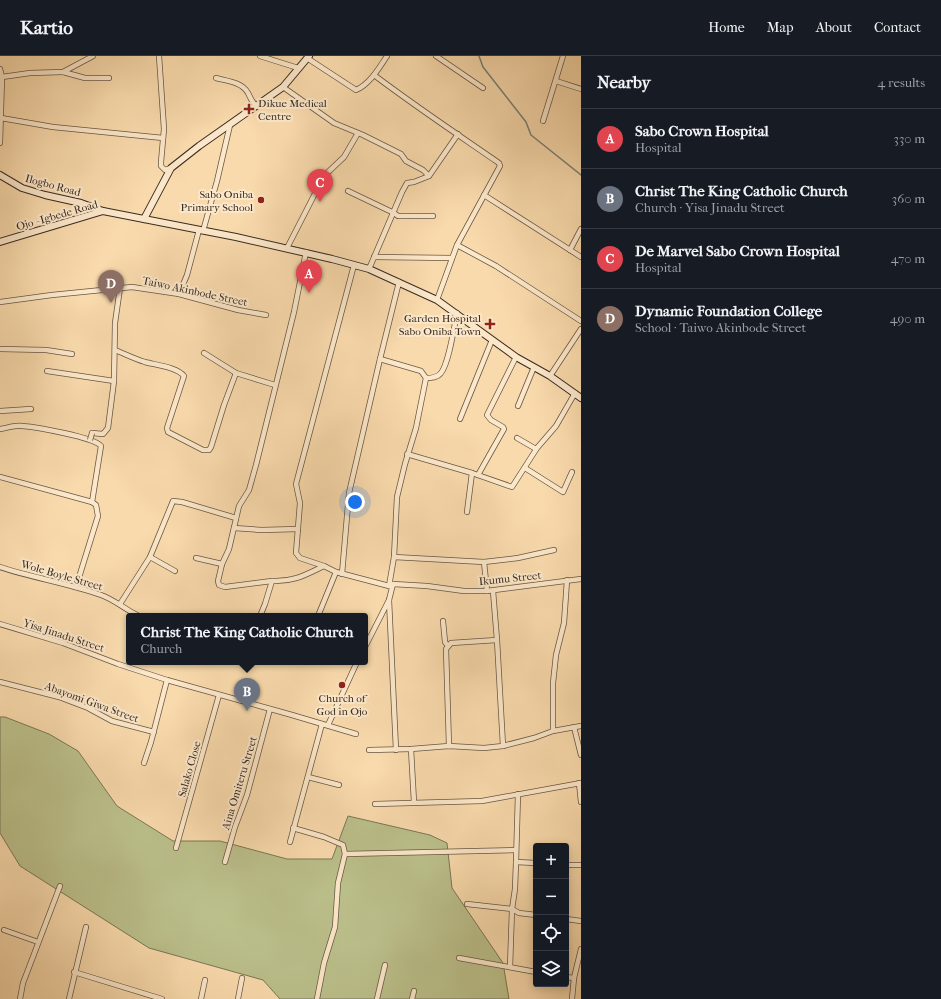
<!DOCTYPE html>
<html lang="en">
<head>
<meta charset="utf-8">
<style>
  body { margin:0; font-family:"IM FELL French Canon",serif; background:#20242c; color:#f1f3f6 }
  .controls { position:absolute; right:12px; bottom:12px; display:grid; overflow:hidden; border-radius:4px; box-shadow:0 2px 10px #0003 }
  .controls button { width:36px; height:36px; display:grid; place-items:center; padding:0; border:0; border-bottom:1px solid #363941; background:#171b24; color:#f1f3f6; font:20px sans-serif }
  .you { position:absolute; left:355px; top:446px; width:14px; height:14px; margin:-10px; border:3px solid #fff; border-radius:50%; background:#1a73e8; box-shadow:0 0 0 6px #1a73e833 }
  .badge { display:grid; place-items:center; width:26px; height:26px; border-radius:50%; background:#7c3aed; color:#fff; font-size:13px; font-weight:700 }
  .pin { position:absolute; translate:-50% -33px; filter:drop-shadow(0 1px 2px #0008) }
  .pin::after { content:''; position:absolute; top:21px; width:14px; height:12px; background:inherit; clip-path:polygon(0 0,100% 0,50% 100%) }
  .popup { position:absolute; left:126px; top:557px; width:242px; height:52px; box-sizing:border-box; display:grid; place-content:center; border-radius:4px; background:#171b24; filter:drop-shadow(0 1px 3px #0005); font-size:13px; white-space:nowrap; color:#9ea1a6 }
  .popup b { font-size:15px; color:#f1f3f6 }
  .popup::after { content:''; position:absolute; left:50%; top:100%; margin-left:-8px; border:8px solid transparent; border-top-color:#171b24 }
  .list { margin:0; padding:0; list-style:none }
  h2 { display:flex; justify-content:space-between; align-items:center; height:52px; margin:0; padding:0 16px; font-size:17px }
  h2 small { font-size:13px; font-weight:400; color:#9ea1a6 }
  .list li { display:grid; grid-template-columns:26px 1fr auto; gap:12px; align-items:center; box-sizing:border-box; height:60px; padding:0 16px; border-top:1px solid #363941 }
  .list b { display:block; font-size:15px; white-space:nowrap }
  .list p { margin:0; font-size:13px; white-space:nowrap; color:#9ea1a6 }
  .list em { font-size:13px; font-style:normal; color:#9ea1a6 }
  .icon { flex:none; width:22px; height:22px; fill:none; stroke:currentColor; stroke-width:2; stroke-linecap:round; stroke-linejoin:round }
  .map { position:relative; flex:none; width:581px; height:943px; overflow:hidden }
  header { display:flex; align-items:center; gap:24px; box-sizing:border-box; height:56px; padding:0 20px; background:#171b24; border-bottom:1px solid #363941 }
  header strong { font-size:19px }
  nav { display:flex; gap:22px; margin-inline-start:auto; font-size:14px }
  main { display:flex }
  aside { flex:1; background:#171b24 }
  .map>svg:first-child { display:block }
</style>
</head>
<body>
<header>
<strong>Kartio</strong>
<nav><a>Home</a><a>Map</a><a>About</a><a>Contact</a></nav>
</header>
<main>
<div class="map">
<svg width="581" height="943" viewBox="0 0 581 943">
  <rect width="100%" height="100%" fill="#f9daac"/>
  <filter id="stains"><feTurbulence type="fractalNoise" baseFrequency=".005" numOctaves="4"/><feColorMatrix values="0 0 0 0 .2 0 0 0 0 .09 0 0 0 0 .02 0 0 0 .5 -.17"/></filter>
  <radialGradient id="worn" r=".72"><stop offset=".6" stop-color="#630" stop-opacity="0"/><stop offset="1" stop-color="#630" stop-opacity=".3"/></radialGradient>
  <polygon fill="#bbc08b" stroke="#7a7656" points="0,661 5,661 49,678 78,695 117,750 173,785 220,785 287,803 332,803 348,760 430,779 447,787 452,832 503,907 509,943 280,943 263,924 149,892 20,810 0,777"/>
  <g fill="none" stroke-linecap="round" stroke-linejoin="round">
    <polyline stroke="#778079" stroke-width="1.5" points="479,0 483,11 526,66 531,79 581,119"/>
    <g stroke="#695744" stroke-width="6">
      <g id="street">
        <polyline points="159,0 164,73 161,106 161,110 165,114 171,112"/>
        <polyline points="260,0 298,12"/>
        <polyline points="436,0 483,32"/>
        <path d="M307,2L356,34C370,28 379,12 387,0"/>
        <polyline points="0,13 2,21 0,87"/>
        <polyline points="63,16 85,22 109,22"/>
        <path d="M374,19C415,50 457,78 499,107L500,110L457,189L437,244"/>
        <polyline points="2,21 30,17 63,16 93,0"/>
        <path d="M216,22C227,25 242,26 248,37C251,42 251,46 257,50"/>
        <polyline points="556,25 581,33"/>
        <polyline points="283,31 334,67 363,79 401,98 406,105 423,114 429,120"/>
        <polyline points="1,62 53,71 163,82"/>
        <polyline points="543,65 563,0"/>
        <polyline points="348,135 394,157 398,160 433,160"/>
        <polyline points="484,139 581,201"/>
        <polyline points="203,175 217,125 230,69"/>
        <polyline points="457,189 496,210 581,265"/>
        <polyline points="287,192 324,120 344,101 358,77"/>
        <polyline points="570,194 581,173"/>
        <polyline points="374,201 452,202"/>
        <polyline points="369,213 402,136 407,127 414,126 429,120 458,78"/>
        <polyline points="179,238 187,219 199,174"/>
        <polyline points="0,246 52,239 132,231 179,238 238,254 266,259"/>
        <polyline points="0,293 46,294 72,298"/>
        <path d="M115,294C125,298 135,303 145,306C156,309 177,311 184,320L167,372L168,376L203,394H209L211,391L224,349L236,317"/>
        <polyline points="204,297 236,317 275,329"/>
        <polyline points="380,303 421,315 426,322 416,372 405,408 397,441 394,501"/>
        <polyline points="47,315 114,325"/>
        <polyline points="550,320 581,273"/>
        <path d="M426,322C431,322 437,322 441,317C449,307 454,271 457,257"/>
        <polyline points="518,350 534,311"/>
        <polyline points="0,355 31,353"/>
        <polyline points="460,363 492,284"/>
        <path d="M0,373C7,372 15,369 22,370C35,371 94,381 101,390L92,446L96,449L98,460L76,531"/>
        <polyline points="92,377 103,378 108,372 114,325 115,267 120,232"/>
        <polyline points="517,382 536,393"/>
        <polyline points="407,398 472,417 512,431 537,392 556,370 575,337"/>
        <polyline points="525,412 563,436 572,416"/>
        <polyline points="478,419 504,373 503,371 491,364 487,359 516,301"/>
        <polyline points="0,421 92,446"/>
        <polyline points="467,456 472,417"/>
        <polyline points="234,472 262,474 298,473"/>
        <polyline points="150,501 175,515"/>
        <polyline points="196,502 222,508"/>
        <polyline points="484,506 487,535"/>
        <polyline points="324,510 300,502 296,497 300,447 296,428 354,209"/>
        <path d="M0,511C33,522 68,527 101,539C115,544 126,554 139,560"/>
        <polyline points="342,518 349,437 380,303 399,226"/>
        <polyline points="272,525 225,531 219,529 218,525 222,508 229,493 239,450 249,434 256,409 294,256 306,196"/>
        <polyline points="389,530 394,501 484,506 518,502 554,494"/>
        <polyline points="493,535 497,584 503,690"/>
        <polyline points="389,544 396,694"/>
        <polyline points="120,548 150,501 173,445 182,446 236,462"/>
        <path d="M260,560L265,548L272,525C294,526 305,519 324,510L336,516L389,530L393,528L427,530L464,535H487L581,523"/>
        <polyline points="318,560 336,516"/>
        <polyline points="443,565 445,586 448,590"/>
        <polyline points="0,568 63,587 118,608 167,624 292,659 356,678"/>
        <polyline points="365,591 389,544 393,528"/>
        <polyline points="0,626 59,641 88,652 112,665 154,676"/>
        <polyline points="328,669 357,606"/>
        <polyline points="574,671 581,699"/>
        <polyline points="553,675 553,627 556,599 564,567 567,524"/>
        <polyline points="449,690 446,593 451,587 497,584"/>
        <polyline points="411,693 414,746"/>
        <polyline points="369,694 411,693 449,690 484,692 503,690 534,682 553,675 581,670"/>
        <polyline points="144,707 151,686 167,624"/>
        <polyline points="308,721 339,729"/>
        <polyline points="579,727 581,746"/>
        <polyline points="518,738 516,806 536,807"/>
        <polyline points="375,748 482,745 581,727"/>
        <polyline points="293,772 324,781 343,789 345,798 338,827 335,871 324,907 317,943"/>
        <polyline points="290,786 322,668"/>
        <polyline points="176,792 219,639"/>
        <polyline points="345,798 516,794"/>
        <polyline points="225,806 235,771 247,739 270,653"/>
        <polyline points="566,809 581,809"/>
        <polyline points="467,848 512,853 519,857 536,859"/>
        <polyline points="566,863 581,865"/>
        <polyline points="4,874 38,886"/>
        <polyline points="459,902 536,916"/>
        <polyline points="510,911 512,853 515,833 516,806"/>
        <polyline points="74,916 162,943"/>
        <polyline points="566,921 574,922"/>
        <polyline points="20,943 23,927 60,830"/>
        <polyline points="69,943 86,871"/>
        <polyline points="201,943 205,924"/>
        <polyline points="238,943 242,922"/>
        <polyline points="377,943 385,909"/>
        <polyline points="412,943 414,935"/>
        <polyline points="572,943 574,922 581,893"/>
      </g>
    </g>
    <g stroke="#392b22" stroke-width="8">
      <g id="secondary">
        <polyline points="0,119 22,132 45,139 81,147 103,155"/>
        <polyline points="144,163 171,112 199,90 283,31 309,0"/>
        <polyline points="0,186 103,155 236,181 332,203 369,213 437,244 516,301 550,320 581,342"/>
      </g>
    </g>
    <use href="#street" stroke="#fbe7c9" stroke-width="4.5"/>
    <use href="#secondary" stroke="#fbe7c9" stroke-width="6"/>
    <g stroke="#695744" stroke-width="6" stroke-linecap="butt">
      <polyline id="street-bridge" points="90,384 92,377"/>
    </g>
    <use href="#street-bridge" stroke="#fbe7c9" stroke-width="4.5"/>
  </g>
  <g fill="#8f2418" stroke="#fbe7c9" stroke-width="1.5">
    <path d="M247 47h4v4h4v4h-4v4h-4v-4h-4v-4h4z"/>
    <circle cx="261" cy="144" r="4"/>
    <path d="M488 262h4v4h4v4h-4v4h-4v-4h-4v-4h4z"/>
    <circle cx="342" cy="629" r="4"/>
  </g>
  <g text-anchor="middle" stroke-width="4" stroke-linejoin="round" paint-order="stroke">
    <g font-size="11" fill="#392b22" stroke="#fbe7c9" text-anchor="end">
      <text x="258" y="51" text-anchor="start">Dikue Medical<tspan x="258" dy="13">Centre</tspan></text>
      <text x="253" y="142">Sabo Oniba<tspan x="253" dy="13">Primary School</tspan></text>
      <text x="481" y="266">Garden Hospital<tspan x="481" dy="13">Sabo Oniba Town</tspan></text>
      <text x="342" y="646" text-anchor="middle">Church of<tspan x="342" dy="13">God in Ojo</tspan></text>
    </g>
    <g font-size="11" fill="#392b22" stroke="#fbe7c9">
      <text transform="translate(53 129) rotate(15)" y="4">Ilogbo Road</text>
      <text transform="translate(57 159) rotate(-16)" y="4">Ojo - Igbede Road</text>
      <text transform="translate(195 235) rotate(12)" y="4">Taiwo Akinbode Street</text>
      <text transform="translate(62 519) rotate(16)" y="4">Wole Boyle Street</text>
      <text transform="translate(510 522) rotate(-6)" y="4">Ikumu Street</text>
      <text transform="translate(64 579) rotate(18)" y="4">Yisa Jinadu Street</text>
      <text transform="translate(92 646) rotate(20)" y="4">Abayomi Giwa Street</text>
      <text transform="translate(189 713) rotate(-74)" y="4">Salako Close</text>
      <text transform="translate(239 727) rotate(-73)" y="4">Aina Omiteru Street</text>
    </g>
  </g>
  <rect width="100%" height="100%" filter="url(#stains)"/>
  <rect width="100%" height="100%" fill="url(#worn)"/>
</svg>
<div class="controls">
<button>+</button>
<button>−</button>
<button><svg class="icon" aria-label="locate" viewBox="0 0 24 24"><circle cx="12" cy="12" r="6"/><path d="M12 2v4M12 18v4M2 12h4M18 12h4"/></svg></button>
<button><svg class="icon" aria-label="layers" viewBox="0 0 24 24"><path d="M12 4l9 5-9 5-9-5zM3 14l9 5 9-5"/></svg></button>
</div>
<div class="you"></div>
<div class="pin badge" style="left:309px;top:237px;background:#e0444e">A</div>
<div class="pin badge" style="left:247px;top:655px;background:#6b7280">B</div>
<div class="popup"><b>Christ The King Catholic Church</b>Church</div>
<div class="pin badge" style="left:320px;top:146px;background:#e0444e">C</div>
<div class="pin badge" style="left:111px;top:247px;background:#8d6e63">D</div>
</div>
<aside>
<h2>Nearby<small>4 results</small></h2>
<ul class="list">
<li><span class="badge" style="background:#e0444e">A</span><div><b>Sabo Crown Hospital</b><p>Hospital</p></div><em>330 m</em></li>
<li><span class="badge" style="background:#6b7280">B</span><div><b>Christ The King Catholic Church</b><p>Church · Yisa Jinadu Street</p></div><em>360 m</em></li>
<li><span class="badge" style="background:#e0444e">C</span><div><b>De Marvel Sabo Crown Hospital</b><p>Hospital</p></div><em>470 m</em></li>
<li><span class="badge" style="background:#8d6e63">D</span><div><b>Dynamic Foundation College</b><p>School · Taiwo Akinbode Street</p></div><em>490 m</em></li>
</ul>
</aside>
</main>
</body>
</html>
